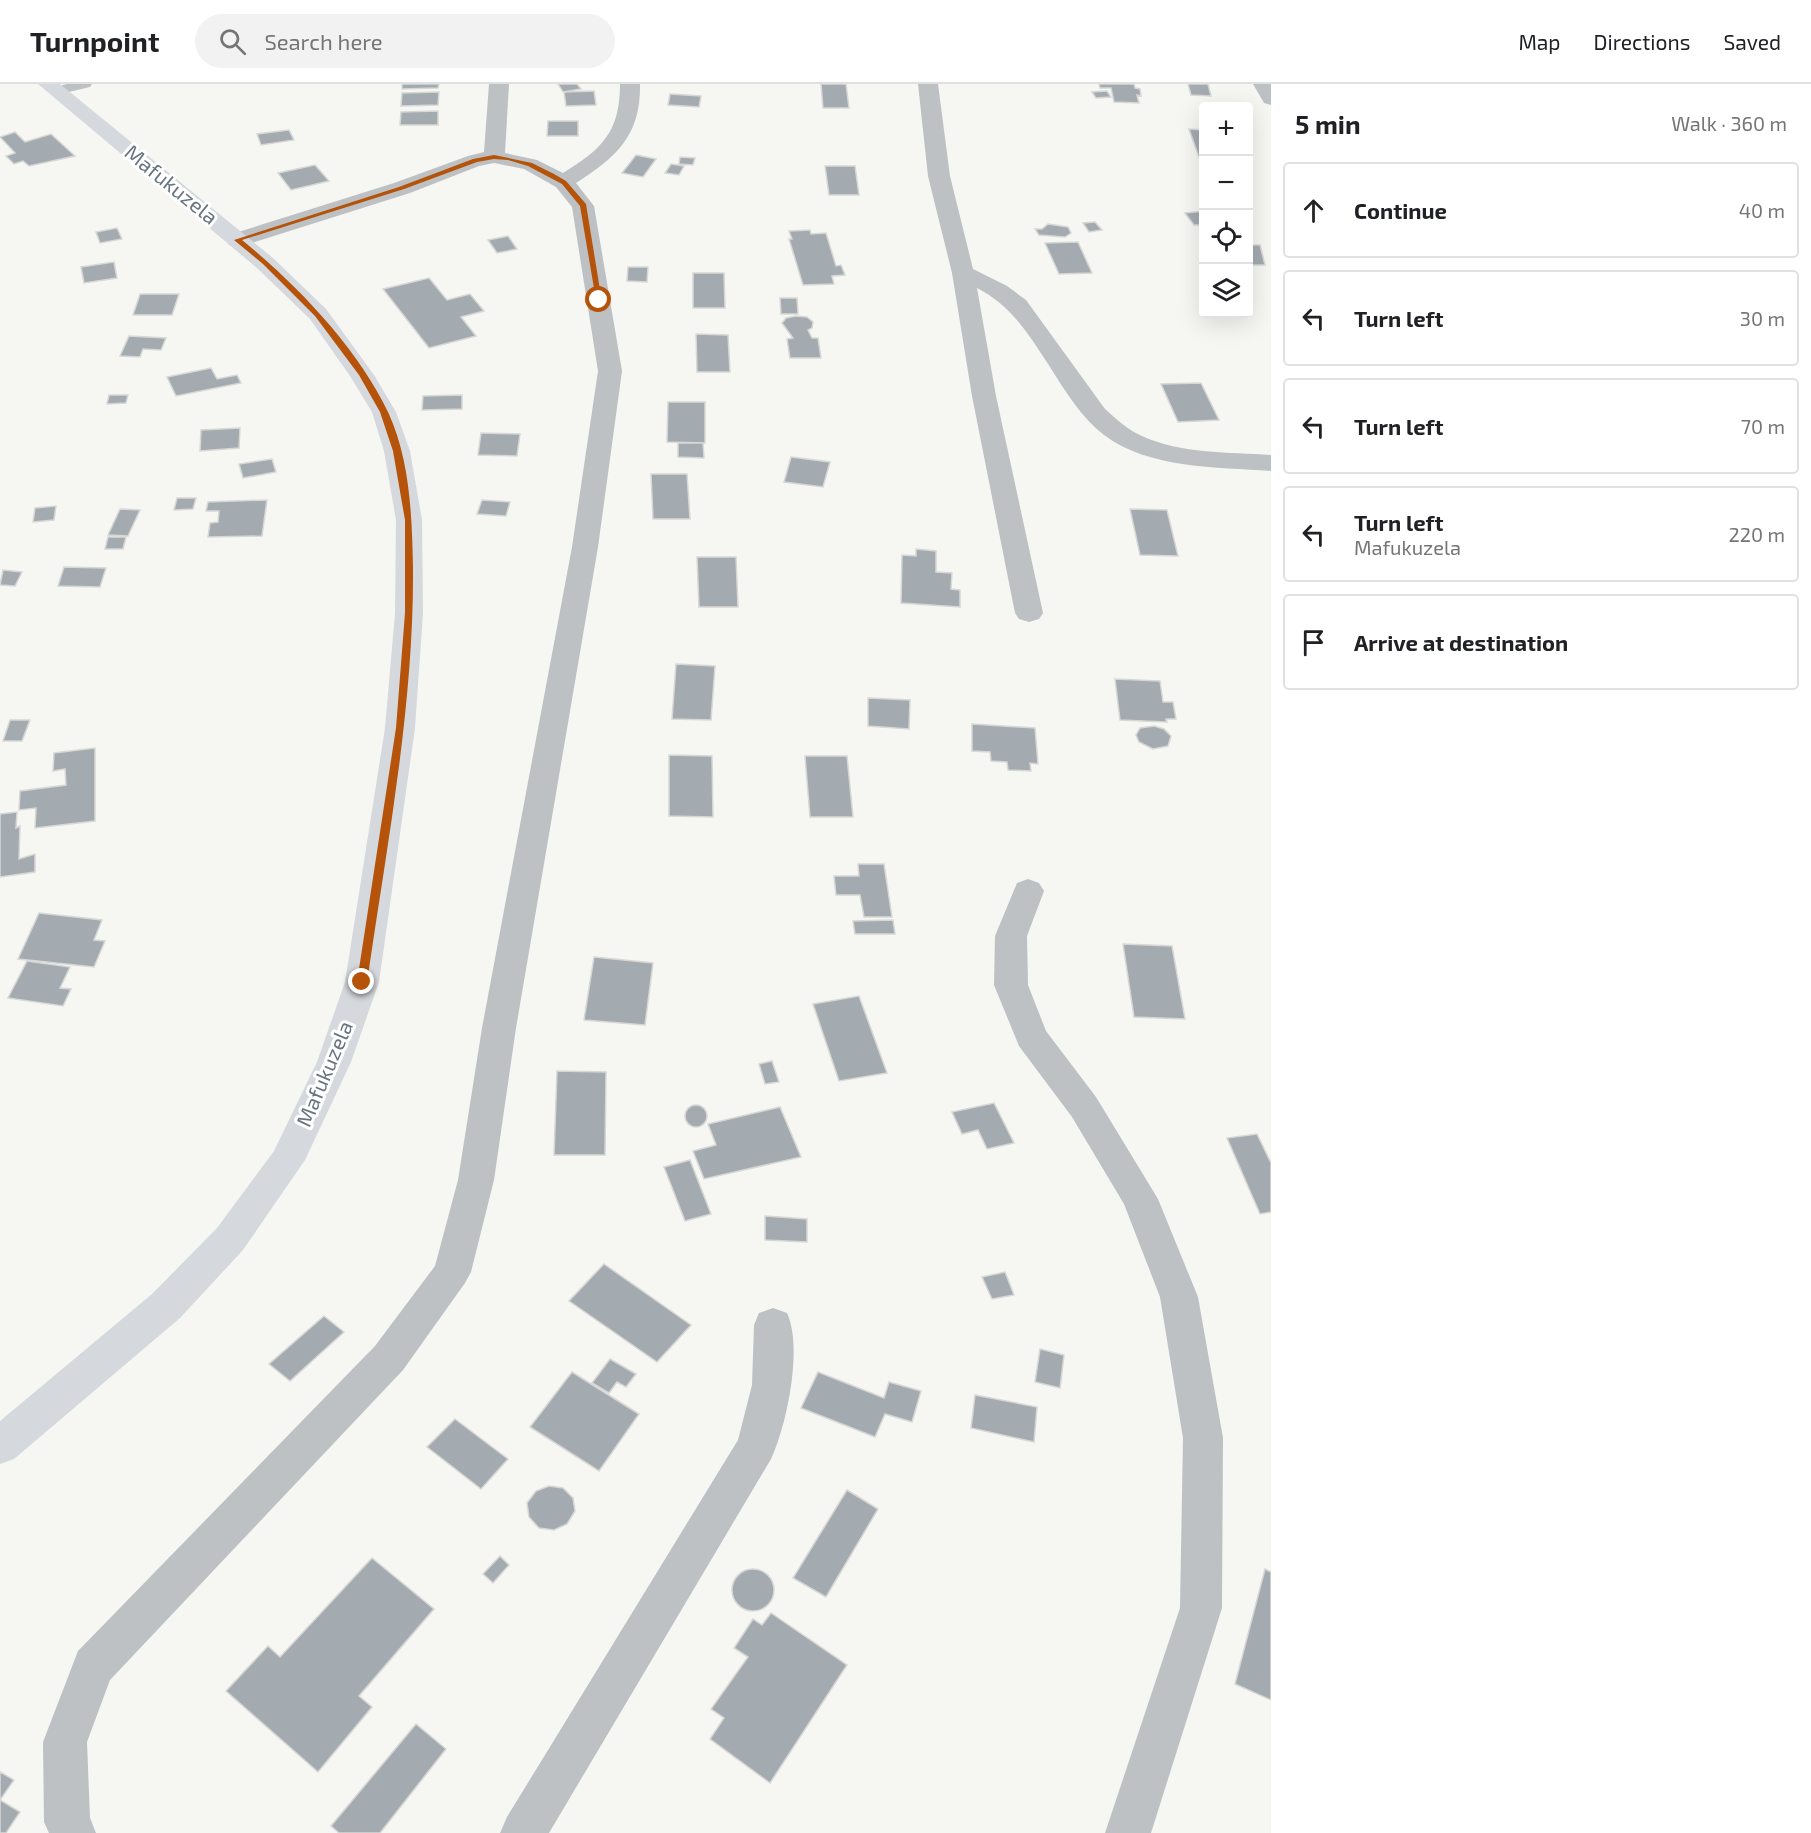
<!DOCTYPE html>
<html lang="en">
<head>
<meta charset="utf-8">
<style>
  body { margin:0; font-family:"Exo 2",sans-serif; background:#f2f2f2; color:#202124 }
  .controls { position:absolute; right:18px; top:18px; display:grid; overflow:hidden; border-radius:6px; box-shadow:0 6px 24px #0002 }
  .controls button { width:54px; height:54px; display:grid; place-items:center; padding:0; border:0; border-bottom:2px solid #e0e0e0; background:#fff; color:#202124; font:30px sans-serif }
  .stop { position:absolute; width:18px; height:18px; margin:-14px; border:4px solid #b45309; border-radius:50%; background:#fff }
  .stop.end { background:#b45309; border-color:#fff; box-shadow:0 2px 6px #0008 }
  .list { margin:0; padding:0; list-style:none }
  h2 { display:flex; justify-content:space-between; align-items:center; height:78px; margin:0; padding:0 24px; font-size:26px }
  h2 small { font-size:20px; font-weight:400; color:#757577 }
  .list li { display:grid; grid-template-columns:39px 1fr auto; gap:18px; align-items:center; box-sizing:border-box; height:96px; margin:0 12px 12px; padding:0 12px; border:2px solid #e0e0e0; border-radius:6px }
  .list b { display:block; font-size:22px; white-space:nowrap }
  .list p { margin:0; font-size:20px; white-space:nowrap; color:#757577 }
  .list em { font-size:20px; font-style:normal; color:#757577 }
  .icon { flex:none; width:33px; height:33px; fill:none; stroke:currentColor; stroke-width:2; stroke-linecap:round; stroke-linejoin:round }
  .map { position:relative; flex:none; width:1271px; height:1749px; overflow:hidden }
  header { display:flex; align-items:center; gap:36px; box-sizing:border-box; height:84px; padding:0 30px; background:#fff; border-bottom:2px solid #e0e0e0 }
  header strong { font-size:28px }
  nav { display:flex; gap:33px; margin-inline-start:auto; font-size:21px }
  .search { width:420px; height:54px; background:#f2f2f2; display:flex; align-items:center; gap:15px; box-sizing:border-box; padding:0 21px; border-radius:33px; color:#757577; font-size:22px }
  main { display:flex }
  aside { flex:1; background:#fff }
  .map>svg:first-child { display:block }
</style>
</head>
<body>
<header>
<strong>Turnpoint</strong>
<div class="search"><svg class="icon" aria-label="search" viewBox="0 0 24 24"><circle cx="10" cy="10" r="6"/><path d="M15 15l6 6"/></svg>Search here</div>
<nav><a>Map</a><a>Directions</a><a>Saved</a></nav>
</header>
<main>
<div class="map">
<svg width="1271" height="1749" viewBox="0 0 1271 1749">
  <rect width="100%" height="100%" fill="#f6f6f3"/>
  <g fill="#a4abb0" stroke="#d7d7d5" stroke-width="1.5">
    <polygon points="402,0 439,0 438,4 402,5"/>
    <polygon points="558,0 577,0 581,5 563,8"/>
    <polygon points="821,0 846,0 849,24 823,24"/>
    <polygon points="1099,0 1134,0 1135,4 1140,5 1141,12 1137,11 1139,19 1114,18 1111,4 1100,4"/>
    <polygon points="1188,0 1208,0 1211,12 1191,11"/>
    <polygon points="594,7 596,21 566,22 564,8"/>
    <polygon points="1107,7 1111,13 1096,14 1092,8"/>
    <polygon points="439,8 438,21 401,22 402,9"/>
    <polygon points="670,10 701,12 699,23 668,21"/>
    <polygon points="438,27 438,41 400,41 401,28"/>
    <polygon points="548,37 578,37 578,52 547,52"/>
    <polygon points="1189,45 1204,46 1204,73 1199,73"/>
    <polygon points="289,46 294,56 261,61 257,50"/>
    <polygon points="15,48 25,58 51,50 75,72 29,82 23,77 14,80 6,72 15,69 0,53"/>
    <polygon points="636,71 656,75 643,93 622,89"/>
    <polygon points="680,73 695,74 693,81 679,80"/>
    <polygon points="671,80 684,82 679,91 665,89"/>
    <polygon points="315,81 329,97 291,106 278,89"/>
    <polygon points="825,82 855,82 859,111 829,111"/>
    <polygon points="1204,127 1204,141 1194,141 1185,129"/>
    <polygon points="1095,138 1102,146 1089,148 1083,139"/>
    <polygon points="1048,140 1068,143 1071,149 1065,153 1039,151 1035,145 1042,145"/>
    <polygon points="117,144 122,155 100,159 96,148"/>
    <polygon points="810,146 811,150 826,149 836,182 841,181 845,191 832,192 834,200 803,201 789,155 792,155 789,147"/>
    <polygon points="508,152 517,165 497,169 488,156"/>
    <polygon points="1078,158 1092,189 1059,190 1045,159"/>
    <polygon points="1248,161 1260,161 1265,181 1248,181"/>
    <polygon points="114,178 117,194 84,199 81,183"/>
    <polygon points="628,183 648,183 647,198 627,197"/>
    <polygon points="693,189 724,189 725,224 693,224"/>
    <polygon points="429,194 447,216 470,210 484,227 461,233 476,252 429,264 383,205"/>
    <polygon points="140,210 179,210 172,231 133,231"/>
    <polygon points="780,214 797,214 798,230 781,230"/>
    <polygon points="796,232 807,233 813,238 812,244 808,246 812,254 818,254 821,274 790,274 787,255 793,254 782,239 786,234"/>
    <polygon points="696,250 728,251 730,288 697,288"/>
    <polygon points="129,252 166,254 161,266 143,265 140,273 120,272"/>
    <polygon points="211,284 217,295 237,291 241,299 176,312 167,293"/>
    <polygon points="1201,299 1219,336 1178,338 1161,300"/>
    <polygon points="109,311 128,311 126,319 107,320"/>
    <polygon points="462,311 462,325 422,326 423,312"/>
    <polygon points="668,318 705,318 705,359 667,358"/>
    <polygon points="240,344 239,364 200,367 201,346"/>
    <polygon points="481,349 520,350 517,372 478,371"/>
    <polygon points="678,359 703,359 704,374 678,373"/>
    <polygon points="791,373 830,378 823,403 784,398"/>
    <polygon points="272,375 276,388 243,394 239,380"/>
    <polygon points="651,390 687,390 690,435 653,435"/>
    <polygon points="177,414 196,414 193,425 174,426"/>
    <polygon points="267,416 262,452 208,453 210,439 218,438 219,427 206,427 208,418"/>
    <polygon points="482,416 510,418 506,432 477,430"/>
    <polygon points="56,422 54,436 33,438 35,424"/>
    <polygon points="120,425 140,426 128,452 108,451"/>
    <polygon points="1130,425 1167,426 1178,472 1140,471"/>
    <polygon points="108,453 126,453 123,465 105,465"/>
    <polygon points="916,465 936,467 936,488 952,489 951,505 960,506 960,523 901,519 902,471 916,472"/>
    <polygon points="697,473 736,473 738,523 699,523"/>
    <polygon points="64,483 106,484 100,503 58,502"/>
    <polygon points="3,486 22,488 15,502 0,501"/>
    <polygon points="676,580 715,582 711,636 672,635"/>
    <polygon points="1115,595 1160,597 1163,618 1173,618 1176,635 1166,635 1167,638 1120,636"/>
    <polygon points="868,614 910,616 909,645 868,642"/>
    <polygon points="10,636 30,636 22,657 3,657"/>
    <polygon points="972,640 1035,644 1038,680 1030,679 1031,687 1008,686 1007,678 991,677 990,668 972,667"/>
    <polygon points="1154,642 1164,645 1171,652 1168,662 1153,665 1139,658 1136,651 1140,644"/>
    <polygon points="95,664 95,737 35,744 36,724 19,726 20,707 66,701 65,685 53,687 54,669"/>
    <polygon points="669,671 712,672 713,733 669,732"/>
    <polygon points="805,672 847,672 853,733 810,733"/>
    <polygon points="17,728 16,744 20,742 19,775 35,770 35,788 0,793 0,730"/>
    <polygon points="858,780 884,780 892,833 864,833 860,811 836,811 834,792 859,792"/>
    <polygon points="39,829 102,836 94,856 105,857 94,883 18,875"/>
    <polygon points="893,836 895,850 855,850 853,837"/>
    <polygon points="1123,860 1172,862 1185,935 1134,933"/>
    <polygon points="594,873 653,879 645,941 584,936"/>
    <polygon points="27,877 70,883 60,904 71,905 63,922 8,914"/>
    <polygon points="859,912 887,989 839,997 813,920"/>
    <polygon points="772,977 779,998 765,1000 759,980"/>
    <polygon points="557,987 606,988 605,1071 554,1071"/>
    <polygon points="994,1019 1014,1059 987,1065 978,1046 962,1050 952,1028"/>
    <circle cx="696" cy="1032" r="11"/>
    <polygon points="780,1023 801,1073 704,1095 693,1067 716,1061 708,1040"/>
    <polygon points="1257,1050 1271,1079 1271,1128 1260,1130 1227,1054"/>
    <polygon points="690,1076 711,1130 685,1137 664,1083"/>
    <polygon points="765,1132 807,1135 807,1158 765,1156"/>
    <polygon points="604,1180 691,1241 657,1278 569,1217"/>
    <polygon points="1005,1188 1014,1211 992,1215 982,1193"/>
    <polygon points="324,1232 344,1248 290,1297 269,1280"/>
    <polygon points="1040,1265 1064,1271 1060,1304 1035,1298"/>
    <polygon points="610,1275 636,1290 626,1303 617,1298 609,1309 592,1299"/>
    <polygon points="572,1288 639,1330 599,1387 530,1343"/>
    <polygon points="818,1288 884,1314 889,1298 921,1307 912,1338 885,1330 875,1353 801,1324"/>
    <polygon points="975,1311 1037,1323 1034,1358 971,1344"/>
    <polygon points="455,1335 508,1375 481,1405 427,1363"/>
    <polygon points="549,1402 563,1404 573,1414 575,1427 567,1440 554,1446 539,1444 529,1433 527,1419 536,1407"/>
    <polygon points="847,1406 878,1425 826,1513 793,1494"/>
    <polygon points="500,1472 509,1481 493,1499 483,1490"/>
    <polygon points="372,1474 434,1525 359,1612 372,1623 318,1688 226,1607 268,1562 280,1573"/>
    <circle cx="753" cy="1506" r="21"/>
    <polygon points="1265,1485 1271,1488 1271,1616 1235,1600"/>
    <polygon points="771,1529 847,1581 770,1699 710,1655 724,1634 711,1625 748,1573 734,1564 753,1535 762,1541"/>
    <polygon points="416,1640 446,1665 380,1749 339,1749 331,1742"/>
    <polygon points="0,1688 14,1696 0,1716 20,1728 6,1749 0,1749"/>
  </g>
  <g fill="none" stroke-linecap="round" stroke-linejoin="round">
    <polygon fill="#bdc1c4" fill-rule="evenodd" points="67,0 92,0 90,3 56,11 49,7 51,4"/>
    <g fill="#bdc1c4" fill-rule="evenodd">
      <path d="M489,0H509L505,69L537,76L563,89C602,65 620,48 620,0H640C641,51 617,73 576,99L594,122L622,287L598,463L516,944L494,1096L471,1188L465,1199L403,1286L110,1596L87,1658L90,1734L96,1749H49L44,1738L43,1658L78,1567L375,1262L435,1182L458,1096L482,944L572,463L598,287L572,123L556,103L524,85L494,79L479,82L410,109L245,161L237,163L229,161L226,156L229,151L394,99L468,72L484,68Z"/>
      <path d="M918,0H938L950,92L973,185L1007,202L1026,216L1105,325C1116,335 1128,346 1142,352C1181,370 1229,368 1271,371V387C1217,383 1149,385 1104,351C1081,333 1065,307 1050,283C1029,251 1012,222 977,204L996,312L1043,529L1039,535L1029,538L1019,535L1015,529L972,312L952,189L928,92Z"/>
      <polygon points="1253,0 1271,0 1271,21 1264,19"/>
      <polygon points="1028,795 1039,799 1044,807 1027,852 1028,901 1046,947 1096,1013 1158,1115 1198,1213 1223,1354 1222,1524 1151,1749 1105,1749 1180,1524 1183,1354 1160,1213 1124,1120 1072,1033 1019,962 994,901 995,852 1017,799"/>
      <path d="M773,1224L787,1229C803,1263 787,1341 771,1375L549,1749H500L507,1733L738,1356L752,1301L754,1241L759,1229Z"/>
    </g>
    <polygon fill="#d5d8dc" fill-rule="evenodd" points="38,0 60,0 273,174 326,225 374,291 396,328 410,367 422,436 423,529 415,644 379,898 351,978 305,1076 243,1166 180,1234 14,1375 0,1380 0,1337 152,1210 217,1144 274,1067 317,978 345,898 385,644 395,529 396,436 384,367 372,328 350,292 310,235 257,184"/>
  </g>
  <path fill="#b45309" d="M494,71L532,79L554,90L566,97L586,120L602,218L596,216L580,122L562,100L528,82L508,76L494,75L477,78L404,105L242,156C297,201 357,263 388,328C410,375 412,432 413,484C414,622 387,760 367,898L362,901L357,898L396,644L405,529V436L393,367L380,328L359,291L315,232L263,180L234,156L399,103L473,75Z"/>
  <g text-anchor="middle" stroke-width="6" stroke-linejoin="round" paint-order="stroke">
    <g font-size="21" fill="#687580" stroke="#fff">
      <text transform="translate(171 101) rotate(39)" y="7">Mafukuzela</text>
      <text transform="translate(325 990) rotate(-67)" y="7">Mafukuzela</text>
    </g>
  </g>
</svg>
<div class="controls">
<button>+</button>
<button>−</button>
<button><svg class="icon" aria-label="locate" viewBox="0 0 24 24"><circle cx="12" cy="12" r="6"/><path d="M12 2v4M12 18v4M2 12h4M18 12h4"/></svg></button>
<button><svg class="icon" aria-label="layers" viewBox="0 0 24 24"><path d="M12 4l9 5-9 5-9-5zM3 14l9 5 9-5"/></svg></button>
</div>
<div class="stop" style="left:599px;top:216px"></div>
<div class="stop end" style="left:362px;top:898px"></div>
</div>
<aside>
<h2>5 min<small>Walk · 360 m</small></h2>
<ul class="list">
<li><svg class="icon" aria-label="ahead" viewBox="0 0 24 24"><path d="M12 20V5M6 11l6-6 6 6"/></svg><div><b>Continue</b></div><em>40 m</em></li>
<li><svg class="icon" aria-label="left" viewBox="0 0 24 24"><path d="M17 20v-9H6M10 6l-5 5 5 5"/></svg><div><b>Turn left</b></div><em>30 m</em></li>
<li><svg class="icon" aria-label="left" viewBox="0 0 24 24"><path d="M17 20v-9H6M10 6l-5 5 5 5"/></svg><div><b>Turn left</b></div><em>70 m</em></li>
<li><svg class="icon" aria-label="left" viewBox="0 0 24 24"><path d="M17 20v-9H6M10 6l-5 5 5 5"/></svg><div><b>Turn left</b><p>Mafukuzela</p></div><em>220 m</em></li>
<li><svg class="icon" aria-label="arrive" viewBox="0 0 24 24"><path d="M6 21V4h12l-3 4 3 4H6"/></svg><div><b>Arrive at destination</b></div></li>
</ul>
</aside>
</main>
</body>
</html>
